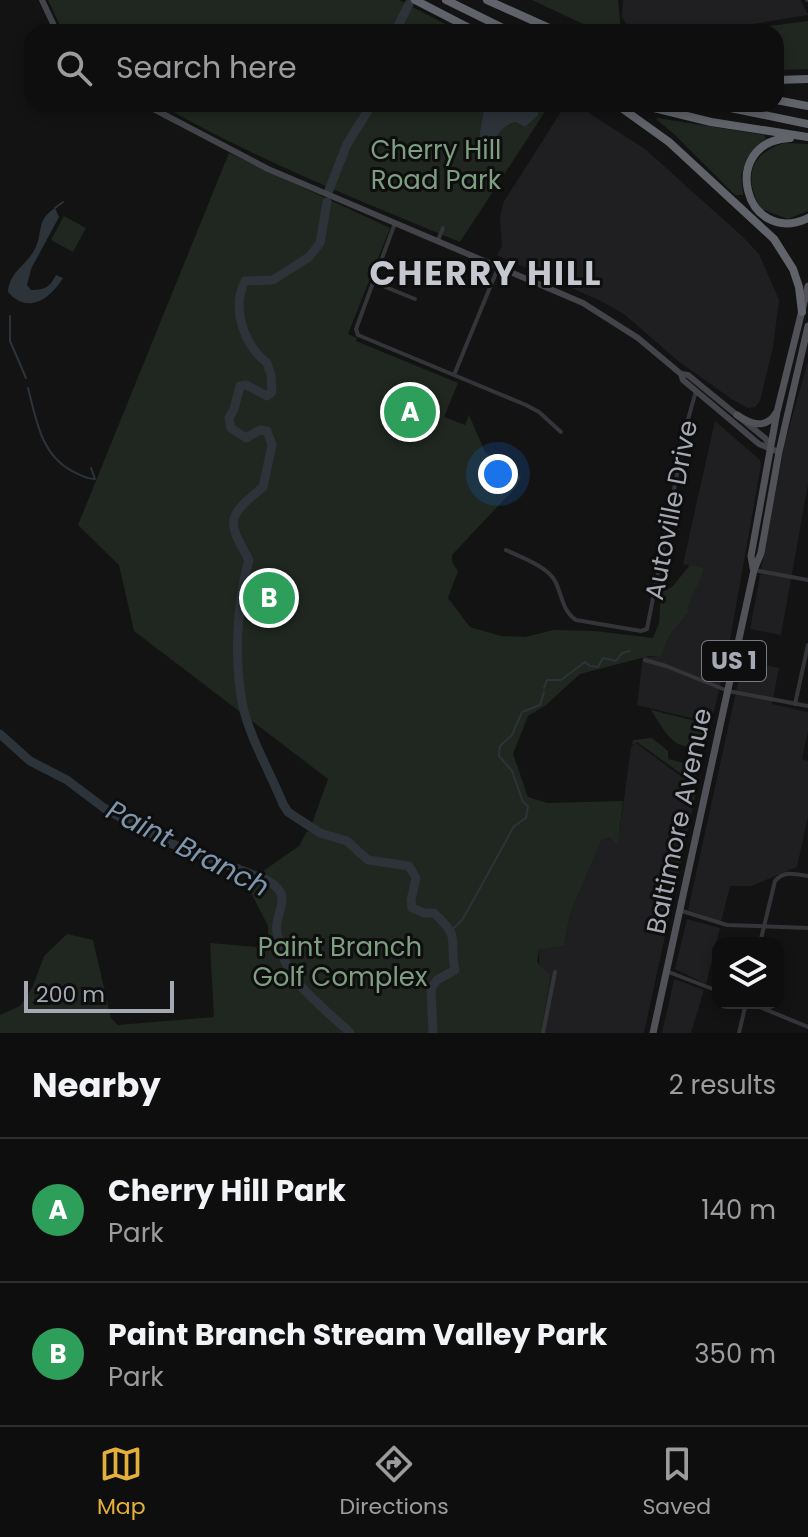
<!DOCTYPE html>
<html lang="en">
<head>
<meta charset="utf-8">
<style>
  body { margin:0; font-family:Poppins,sans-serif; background:#1c1c1d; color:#f1f3f6 }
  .controls { position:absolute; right:24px; bottom:24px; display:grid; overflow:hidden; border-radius:16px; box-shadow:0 4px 12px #0003 }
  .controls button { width:72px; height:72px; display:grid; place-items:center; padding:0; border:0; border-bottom:2px solid #2e2e2f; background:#0e0e0f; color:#f1f3f6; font:40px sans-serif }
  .scale { position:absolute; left:24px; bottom:20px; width:150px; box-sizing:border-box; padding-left:8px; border:4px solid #a5a9b4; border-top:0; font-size:22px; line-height:28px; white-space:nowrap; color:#a5a9b4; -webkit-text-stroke:6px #0e0e0f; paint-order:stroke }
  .you { position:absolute; left:498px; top:474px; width:28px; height:28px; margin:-20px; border:6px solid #fff; border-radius:50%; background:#1a73e8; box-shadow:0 0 0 12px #1a73e833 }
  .badge { display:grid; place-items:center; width:52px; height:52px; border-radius:50%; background:#e5b03a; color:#fff; font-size:26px; font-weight:700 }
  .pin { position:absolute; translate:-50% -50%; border:4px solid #fff; box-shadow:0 2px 8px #0006 }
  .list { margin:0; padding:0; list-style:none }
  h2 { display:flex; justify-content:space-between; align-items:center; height:104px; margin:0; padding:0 32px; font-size:34px }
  h2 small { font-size:26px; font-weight:400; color:#9b9c9e }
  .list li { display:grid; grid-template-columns:52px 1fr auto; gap:24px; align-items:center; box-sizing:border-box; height:144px; padding:0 32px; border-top:2px solid #2e2e2f }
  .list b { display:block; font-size:30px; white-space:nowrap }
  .list p { margin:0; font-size:26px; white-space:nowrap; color:#9b9c9e }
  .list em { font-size:26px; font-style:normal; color:#9b9c9e }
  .icon { flex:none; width:44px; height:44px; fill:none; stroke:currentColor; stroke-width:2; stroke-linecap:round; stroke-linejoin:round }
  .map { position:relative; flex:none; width:808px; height:1033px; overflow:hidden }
  .search { position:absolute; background:#0e0e0f; box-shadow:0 4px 12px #0003; left:24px; right:24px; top:24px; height:88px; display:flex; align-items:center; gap:20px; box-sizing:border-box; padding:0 28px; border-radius:24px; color:#9b9c9e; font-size:30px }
  .sheet { height:392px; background:#0e0e0f }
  nav { display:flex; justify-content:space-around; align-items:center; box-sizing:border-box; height:112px; border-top:2px solid #2e2e2f; background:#0e0e0f; font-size:22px; color:#9b9c9e }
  nav a { display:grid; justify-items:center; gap:4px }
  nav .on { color:#e5b03a }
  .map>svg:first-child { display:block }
</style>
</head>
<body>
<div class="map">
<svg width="808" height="1033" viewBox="0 0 808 1033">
  <rect width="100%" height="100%" fill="#131314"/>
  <g fill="#1f1f21">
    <polygon points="623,0 801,0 808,15 704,32 632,32 622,18"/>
    <polygon points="569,104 575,104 645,149 743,237 759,254 779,300 773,347 760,401 755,407 748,408 733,400 678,361 624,314 601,301 497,255 502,247 500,218 503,203 564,107"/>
    <polygon points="808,361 808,484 781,635 750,629 785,442"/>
    <polygon points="715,421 760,460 761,465 727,657 711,723 637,705 643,657 661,657 669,636 689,612 686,609 703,568 683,564"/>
    <polygon points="743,660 779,668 772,704 808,712 808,731 802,759 808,761 808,816 797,867 751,886 730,886 721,922 688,910"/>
    <polygon points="636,743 697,788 644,1033 541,1033 539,950 564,946 570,914 602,839 608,838 618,844 631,747"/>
    <polygon points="687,919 720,928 706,984 675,969"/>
    <polygon points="674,979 704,990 691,1033 662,1033"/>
  </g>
  <g fill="#1f2720">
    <polygon points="48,0 399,0 461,32 63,32"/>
    <polygon points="532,0 618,0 621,32 600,32"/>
    <polygon points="808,21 808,69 776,70 776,32 725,32"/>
    <path d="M159,104H550L460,242C358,200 255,159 159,104Z"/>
    <polygon points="658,118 764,135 766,138 746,160 741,176 743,195 735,195 674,134 656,119"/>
    <path d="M784,143L808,144V211L788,219L761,209C744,178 748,155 784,143Z"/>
    <path d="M229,153L390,228L348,334L357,338L356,341L458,383L444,417L465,425L469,415L485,452L521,477L515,488L452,555V562L458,571L448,598L470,627L501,636L525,637L554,630L595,631L653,638L659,623L661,592L672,587L690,565L704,568C700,583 692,594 687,609L689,612L669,636L661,657L649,656L580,674L546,705L528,716L513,754L528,797L547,803L623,801L618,845L609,838L602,839L570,914L564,946L539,950L537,962L550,975L541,1033H0V1015L20,1006L33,986L44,956L67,934L93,940L111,1018L118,1025L214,1017L210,943L268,948V926L246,883L299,846L307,831L309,832L328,779L134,631L119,565L78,525Z"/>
    <polygon points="64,216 86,228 73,252 51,240"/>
    <path d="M651,710L708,724L704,744C674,755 664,730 651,710Z"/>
    <polygon points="652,738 668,751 668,759 688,764 690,758 699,765 694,783 637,742 632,745 633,740"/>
  </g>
  <g fill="#2c3339">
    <path d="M485,104H524L538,108V115L525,127L516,122C505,123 493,137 493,148L487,153L478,144Z"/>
    <path d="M55,208L59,217L31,269L27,285L31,290C45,290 50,287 56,275L63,278C50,299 28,315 8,292C9,274 23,267 32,254C45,235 34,221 55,208Z"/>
  </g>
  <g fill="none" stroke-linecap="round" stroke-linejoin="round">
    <g stroke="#2c3339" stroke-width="2">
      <polyline points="55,208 63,202"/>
      <polyline points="10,316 10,341 26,378"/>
      <path d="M28,388C36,419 41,455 72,471C80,475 86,479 95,479L91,468"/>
      <polyline points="544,688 547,680 561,680 585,662 590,666 598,667 603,658 616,661 622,653 630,651"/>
      <polyline points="451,931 462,920 474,899 514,826 526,818 528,806 523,802 512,771 499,756 500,746 512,735 522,712 540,705 544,692"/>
    </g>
    <g stroke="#2c3339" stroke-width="9">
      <polyline points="395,32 409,4"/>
      <polyline points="329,190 347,144 372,104"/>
      <path d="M327,202L320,243L309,257L273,280L245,281C231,308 244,345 267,363L271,375L272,392L267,396L246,385L240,386L234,409L229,418L231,428L246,438L260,430L267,431L272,445L263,487C227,517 226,519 249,560C236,604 234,663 243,707C251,740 270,772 283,804L288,812L320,833L347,841L368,860L409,866L416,878L411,900L412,908L424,913H434C463,940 448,939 455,970L437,980L431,988L433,1033"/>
      <path d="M0,734L30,761L67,780L104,808L138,827L170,843L267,880C290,894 281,902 277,923C275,929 279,940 280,947C289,985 324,1007 350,1033"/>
    </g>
    <g stroke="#343539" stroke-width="4">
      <polyline points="807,0 808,0"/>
      <polyline points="395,223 356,329 358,335 526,405 539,412 561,432"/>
      <polyline points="438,240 443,228"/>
      <polyline points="373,282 415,299"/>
      <polyline points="454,375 498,268"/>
      <path d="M506,550C520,557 547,566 555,581C562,594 562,611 576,620L641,631L647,629L687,423L696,391"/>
      <polyline points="754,570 808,580"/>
      <polyline points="645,660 666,666 728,691 808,706"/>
      <polyline points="795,704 808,645"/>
      <polyline points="682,911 727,925 808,928"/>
      <path d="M760,943L775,881C784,870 796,874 808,876"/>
      <polyline points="666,971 718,991"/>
      <polyline points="750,1003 808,1027"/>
      <polyline points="543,1033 555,972"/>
      <polyline points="739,1033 746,1003"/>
    </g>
    <g stroke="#424449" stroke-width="6">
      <polyline points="42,0 57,32"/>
      <polyline points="144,104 268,169 583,303 638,338 681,374 688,375 766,439 771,449"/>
      <polyline points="681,374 683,380 759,444 779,452"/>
    </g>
    <g stroke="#505258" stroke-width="7">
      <path d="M737,415C750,424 766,430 776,413"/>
      <polyline points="753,568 751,556 777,412 808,286"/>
      <polyline points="653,1033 754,570 761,553 779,452 808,326"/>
    </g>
    <g stroke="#60636a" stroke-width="8">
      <polyline points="415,0 477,32"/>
      <polyline points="446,0 511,32"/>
      <polyline points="487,0 558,32"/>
      <polyline points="776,80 808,79"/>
      <polyline points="776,100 808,106"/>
      <polyline points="616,104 669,142 774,239 793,269 799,287 802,312"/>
      <polyline points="638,104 711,122 808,137"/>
      <polyline points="711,104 808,124"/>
      <path d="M790,138C718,141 744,248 808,218"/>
    </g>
  </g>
  <g text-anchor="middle" stroke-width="6" stroke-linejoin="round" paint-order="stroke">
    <rect fill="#0e0e0f" stroke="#787a82" stroke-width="2" x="702" y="641" width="64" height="40" rx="6"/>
    <g font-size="24" font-weight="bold" fill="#a5a9b4">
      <text x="734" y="669">US 1</text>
    </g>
    <g font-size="26" fill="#7d9e80" stroke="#0e0e0f">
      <text x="436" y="159">Cherry Hill<tspan x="436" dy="30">Road Park</tspan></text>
      <text x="340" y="956">Paint Branch<tspan x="340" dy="30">Golf Complex</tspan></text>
    </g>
    <g font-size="26" fill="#a5a9b4" stroke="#0e0e0f">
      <text transform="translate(671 510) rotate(-79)" y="9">Autoville Drive</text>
      <text transform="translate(679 821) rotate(-78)" y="9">Baltimore Avenue</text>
    </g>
    <g font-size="28" font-style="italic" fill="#7e96ad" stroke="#0e0e0f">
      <text transform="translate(188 848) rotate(27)" y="10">Paint Branch</text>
    </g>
    <g font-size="34" font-weight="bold" letter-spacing="2" fill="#c6c8d0" stroke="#0e0e0f">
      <text x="486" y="285">CHERRY HILL</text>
    </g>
  </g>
</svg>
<div class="controls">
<button><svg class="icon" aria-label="layers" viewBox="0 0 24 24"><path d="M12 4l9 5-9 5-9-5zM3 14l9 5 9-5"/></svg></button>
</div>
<div class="scale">200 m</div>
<div class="you"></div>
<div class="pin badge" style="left:410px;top:412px;background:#2e9e5b">A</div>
<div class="pin badge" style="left:269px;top:598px;background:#2e9e5b">B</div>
<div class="search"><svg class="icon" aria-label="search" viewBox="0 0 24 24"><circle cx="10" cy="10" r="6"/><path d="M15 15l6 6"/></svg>Search here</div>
</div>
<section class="sheet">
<h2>Nearby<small>2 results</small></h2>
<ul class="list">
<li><span class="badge" style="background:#2e9e5b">A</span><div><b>Cherry Hill Park</b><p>Park</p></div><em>140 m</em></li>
<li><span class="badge" style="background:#2e9e5b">B</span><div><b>Paint Branch Stream Valley Park</b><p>Park</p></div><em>350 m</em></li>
</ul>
</section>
<nav>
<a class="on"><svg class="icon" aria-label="map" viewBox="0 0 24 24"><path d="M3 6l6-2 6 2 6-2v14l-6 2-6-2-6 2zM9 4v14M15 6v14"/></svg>Map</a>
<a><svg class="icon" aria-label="directions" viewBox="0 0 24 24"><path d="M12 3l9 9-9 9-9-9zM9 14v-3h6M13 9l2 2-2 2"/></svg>Directions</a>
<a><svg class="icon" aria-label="saved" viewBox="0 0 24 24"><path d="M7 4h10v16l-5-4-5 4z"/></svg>Saved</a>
</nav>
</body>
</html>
